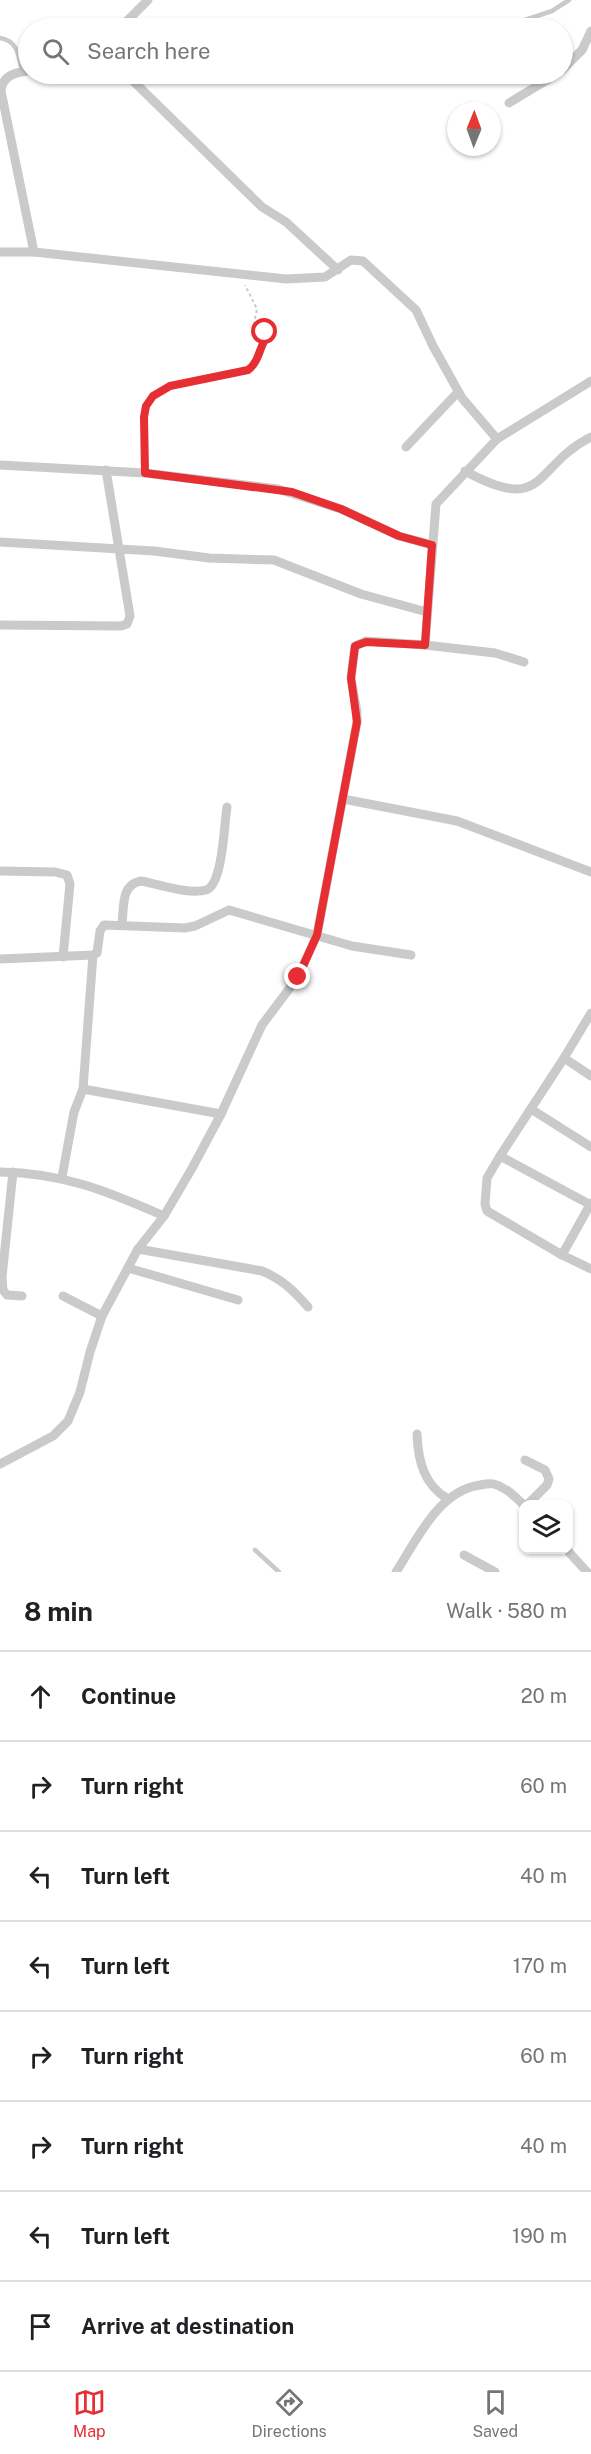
<!DOCTYPE html>
<html lang="en">
<head>
<meta charset="utf-8">
<style>
  body { margin:0; font-family:"Public Sans",sans-serif; background:#f2f2f2; color:#202124 }
  .controls { position:absolute; right:18px; bottom:18px; display:grid; overflow:hidden; border-radius:12px; box-shadow:0 2px 4px #0004 }
  .controls button { width:54px; height:54px; display:grid; place-items:center; padding:0; border:0; border-bottom:2px solid #e0e0e0; background:#fff; color:#202124; font:30px sans-serif }
  .compass { position:absolute; left:447px; top:102px; width:54px; height:54px; border-radius:50%; background:#fff; box-shadow:0 2px 4px #0004; rotate:1deg }
  .stop { position:absolute; width:18px; height:18px; margin:-14px; border:4px solid #e62e33; border-radius:50%; background:#fff }
  .stop.end { background:#e62e33; border-color:#fff; box-shadow:0 2px 6px #0008 }
  .list { margin:0; padding:0; list-style:none }
  h2 { display:flex; justify-content:space-between; align-items:center; height:78px; margin:0; padding:0 24px; font-size:26px }
  h2 small { font-size:20px; font-weight:400; color:#757577 }
  .list li { display:grid; grid-template-columns:39px 1fr auto; gap:18px; align-items:center; box-sizing:border-box; height:90px; padding:0 24px; border-top:2px solid #e0e0e0 }
  .list b { display:block; font-size:22px; white-space:nowrap }
  .list em { font-size:20px; font-style:normal; color:#757577 }
  .icon { flex:none; width:33px; height:33px; fill:none; stroke:currentColor; stroke-width:2; stroke-linecap:round; stroke-linejoin:round }
  .map { position:relative; flex:none; width:591px; height:1572px; overflow:hidden }
  .search { position:absolute; background:#fff; box-shadow:0 2px 4px #0004; left:18px; right:18px; top:18px; height:66px; display:flex; align-items:center; gap:15px; box-sizing:border-box; padding:0 21px; border-radius:33px; color:#757577; font-size:22px }
  .sheet { height:798px; background:#fff }
  nav { display:flex; justify-content:space-around; align-items:center; box-sizing:border-box; height:84px; border-top:2px solid #e0e0e0; background:#fff; font-size:16px; color:#757577 }
  nav a { display:grid; justify-items:center; gap:3px }
  nav .on { color:#e62e33 }
  .map>svg:first-child { display:block }
</style>
</head>
<body>
<div class="map">
<svg width="591" height="1572" viewBox="0 0 591 1572">
  <rect width="100%" height="100%" fill="#fff"/>
  <g fill="none" stroke-linecap="round" stroke-linejoin="round">
    <polyline stroke="#cacaca" stroke-width="2" stroke-dasharray="3 3" stroke-linecap="butt" points="143,438 146,406 157,392 170,385 241,373 256,362 259,348 267,335 253,328 257,309 245,285"/>
    <g stroke="#cacaca" stroke-width="4.5">
      <polyline points="516,23 552,11 569,0"/>
      <path d="M0,38C18,41 19,56 22,72"/>
      <polyline points="143,446 145,473"/>
      <polyline points="255,1550 279,1572"/>
    </g>
    <g stroke="#cacaca" stroke-width="9">
      <polyline points="120,28 148,0"/>
      <polyline points="562,70 582,50 591,31"/>
      <path d="M28,71C16,72 2,76 1,91L34,252"/>
      <polyline points="126,74 262,207 286,222 338,270"/>
      <polyline points="509,103 557,74"/>
      <polyline points="0,252 34,252 286,279 325,277 351,260 363,261 416,310 433,346 462,398 497,439"/>
      <polyline points="406,447 458,392"/>
      <polyline points="0,465 145,473 278,489 341,509 399,536 432,545"/>
      <path d="M465,471C547,516 533,466 591,437"/>
      <polyline points="0,542 154,551 209,558 274,560 361,594 427,612"/>
      <polyline points="0,625 121,626 127,624 130,616 106,470"/>
      <polyline points="425,645 495,653 524,662"/>
      <polyline points="343,799 457,821 591,872"/>
      <polyline points="0,871 55,872 67,875 70,884 63,957"/>
      <path d="M122,924C124,907 121,884 141,881C158,884 189,895 206,890C223,885 224,824 227,807"/>
      <polyline points="0,959 93,955 97,953 100,931 104,925 185,928 195,926 229,910 352,946 411,955"/>
      <polyline points="591,1013 564,1058 591,1076"/>
      <polyline points="564,1058 500,1156 591,1205"/>
      <polyline points="83,1089 221,1114"/>
      <polyline points="531,1109 591,1147"/>
      <polyline points="500,1156 487,1178 485,1204 487,1211 562,1255"/>
      <path d="M0,1172C64,1173 107,1191 164,1216"/>
      <polyline points="13,1172 2,1277 3,1290 7,1295 22,1296"/>
      <polyline points="62,1177 74,1112 83,1089 93,955"/>
      <polyline points="591,1203 562,1255 591,1269"/>
      <path d="M138,1249L262,1271C282,1279 294,1291 308,1307"/>
      <polyline points="128,1268 238,1300"/>
      <polyline points="63,1296 102,1316"/>
      <path d="M417,1434C418,1461 424,1485 448,1499"/>
      <polyline points="525,1460 545,1470 549,1479 547,1485 528,1504"/>
      <polyline points="0,1464 53,1436 68,1421 80,1392 90,1352 102,1316 138,1249 164,1216 191,1170 221,1114 262,1025 298,977 317,935 357,722 357,712 351,678 355,646 366,641 425,645 436,504 497,439 591,381"/>
      <polyline points="567,1550 587,1572"/>
      <polyline points="464,1555 495,1572"/>
      <path d="M396,1572C417,1540 438,1491 480,1485C485,1484 490,1483 494,1484C506,1487 515,1497 524,1505"/>
    </g>
  </g>
  <g fill="none" stroke-linecap="round" stroke-linejoin="round">
    <path stroke="#e62e33" stroke-width="8" d="M265,332L267,336C259,348 259,362 248,370L170,386L153,396L146,406L144,417L145,473L292,492L341,509L399,536L432,545L425,645L366,642L355,646L351,678L357,722L317,935L298,977"/>
  </g>
</svg>
<div class="controls">
<button><svg class="icon" aria-label="layers" viewBox="0 0 24 24"><path d="M12 4l9 5-9 5-9-5zM3 14l9 5 9-5"/></svg></button>
</div>
<svg class="compass" viewBox="-18 -18 36 36"><path d="M0-13l5 13h-10z" fill="#e53935"/><path d="M0 13l5-13h-10z" fill="#757577"/></svg>
<div class="stop" style="left:265px;top:332px"></div>
<div class="stop end" style="left:298px;top:977px"></div>
<div class="search"><svg class="icon" aria-label="search" viewBox="0 0 24 24"><circle cx="10" cy="10" r="6"/><path d="M15 15l6 6"/></svg>Search here</div>
</div>
<section class="sheet">
<h2>8 min<small>Walk · 580 m</small></h2>
<ul class="list">
<li><svg class="icon" aria-label="ahead" viewBox="0 0 24 24"><path d="M12 20V5M6 11l6-6 6 6"/></svg><div><b>Continue</b></div><em>20 m</em></li>
<li><svg class="icon" aria-label="right" viewBox="0 0 24 24"><path d="M7 20v-9h11M14 6l5 5-5 5"/></svg><div><b>Turn right</b></div><em>60 m</em></li>
<li><svg class="icon" aria-label="left" viewBox="0 0 24 24"><path d="M17 20v-9H6M10 6l-5 5 5 5"/></svg><div><b>Turn left</b></div><em>40 m</em></li>
<li><svg class="icon" aria-label="left" viewBox="0 0 24 24"><path d="M17 20v-9H6M10 6l-5 5 5 5"/></svg><div><b>Turn left</b></div><em>170 m</em></li>
<li><svg class="icon" aria-label="right" viewBox="0 0 24 24"><path d="M7 20v-9h11M14 6l5 5-5 5"/></svg><div><b>Turn right</b></div><em>60 m</em></li>
<li><svg class="icon" aria-label="right" viewBox="0 0 24 24"><path d="M7 20v-9h11M14 6l5 5-5 5"/></svg><div><b>Turn right</b></div><em>40 m</em></li>
<li><svg class="icon" aria-label="left" viewBox="0 0 24 24"><path d="M17 20v-9H6M10 6l-5 5 5 5"/></svg><div><b>Turn left</b></div><em>190 m</em></li>
<li><svg class="icon" aria-label="arrive" viewBox="0 0 24 24"><path d="M6 21V4h12l-3 4 3 4H6"/></svg><div><b>Arrive at destination</b></div></li>
</ul>
</section>
<nav>
<a class="on"><svg class="icon" aria-label="map" viewBox="0 0 24 24"><path d="M3 6l6-2 6 2 6-2v14l-6 2-6-2-6 2zM9 4v14M15 6v14"/></svg>Map</a>
<a><svg class="icon" aria-label="directions" viewBox="0 0 24 24"><path d="M12 3l9 9-9 9-9-9zM9 14v-3h6M13 9l2 2-2 2"/></svg>Directions</a>
<a><svg class="icon" aria-label="saved" viewBox="0 0 24 24"><path d="M7 4h10v16l-5-4-5 4z"/></svg>Saved</a>
</nav>
</body>
</html>
